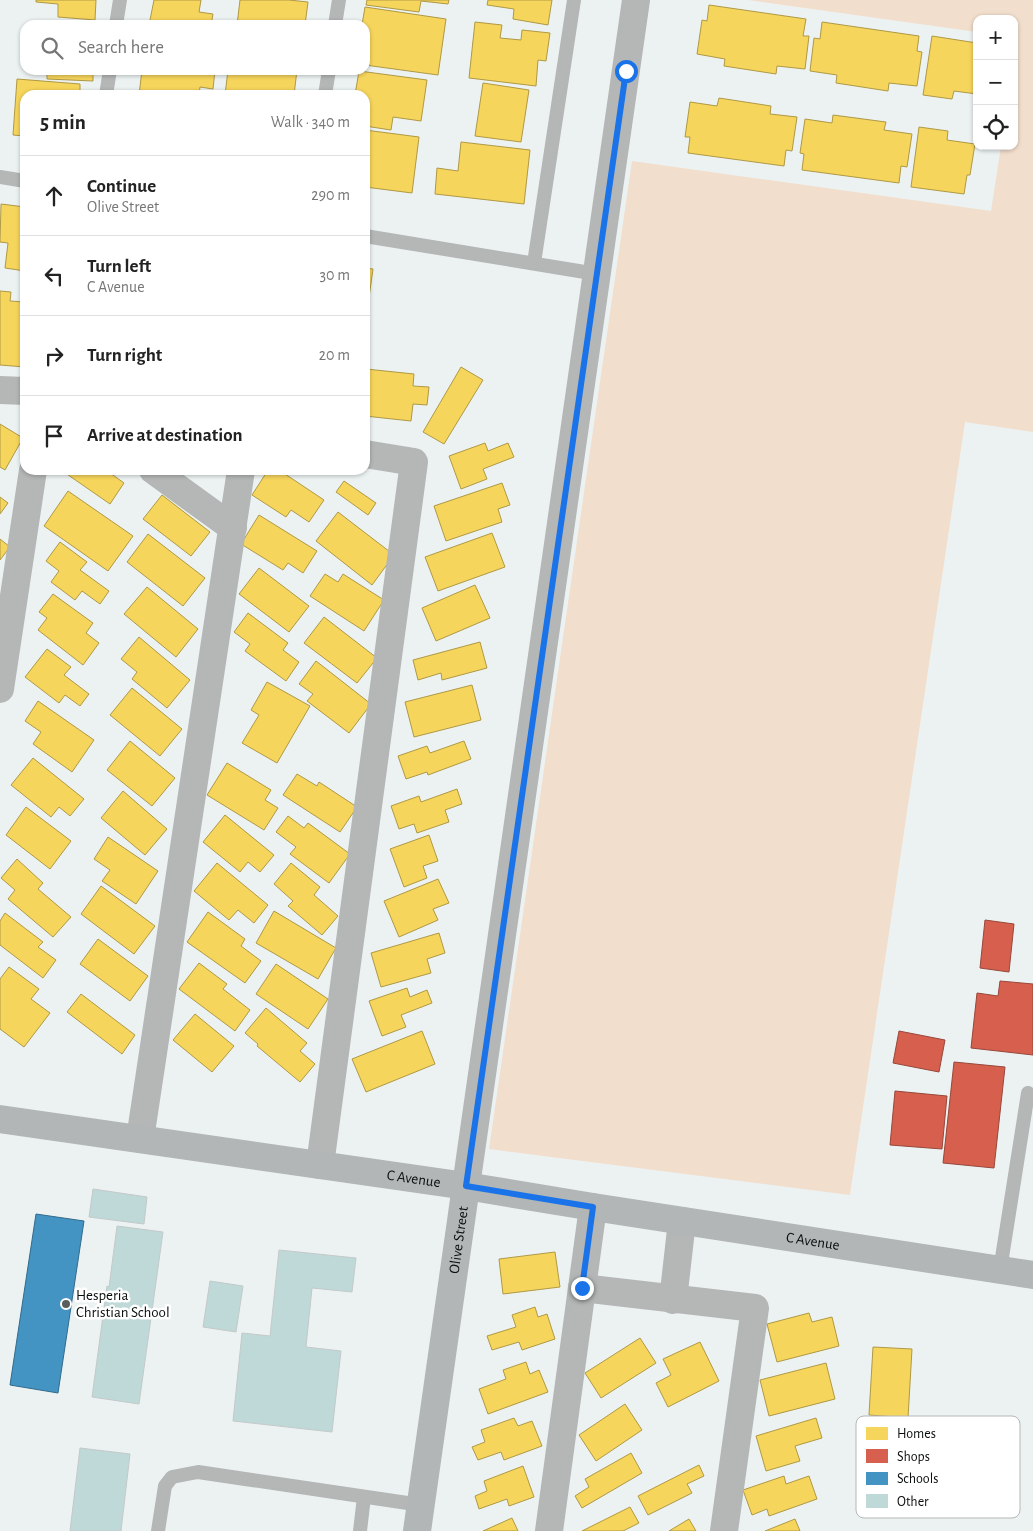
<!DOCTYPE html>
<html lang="en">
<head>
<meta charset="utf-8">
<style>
  body { margin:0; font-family:"Alegreya Sans",sans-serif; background:#f6f6f6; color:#222 }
  .controls { position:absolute; right:15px; top:15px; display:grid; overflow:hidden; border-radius:10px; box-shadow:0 1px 4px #0004 }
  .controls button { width:45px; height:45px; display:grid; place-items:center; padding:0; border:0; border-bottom:1px solid #e0e0e0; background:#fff; color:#222; font:25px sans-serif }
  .stop { position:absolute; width:15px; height:15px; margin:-11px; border:4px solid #1a73e8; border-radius:50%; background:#fff }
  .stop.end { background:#1a73e8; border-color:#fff; box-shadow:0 1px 5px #0008 }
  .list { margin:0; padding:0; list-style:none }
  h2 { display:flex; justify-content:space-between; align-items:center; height:65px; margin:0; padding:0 20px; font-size:21px }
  h2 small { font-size:16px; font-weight:400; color:#767676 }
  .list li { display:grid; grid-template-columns:32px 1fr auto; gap:15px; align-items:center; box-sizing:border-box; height:80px; padding:0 20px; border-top:1px solid #e0e0e0 }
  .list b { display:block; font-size:19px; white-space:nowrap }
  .list p { margin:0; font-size:16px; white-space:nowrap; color:#767676 }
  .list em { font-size:16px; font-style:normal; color:#767676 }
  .icon { flex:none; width:28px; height:28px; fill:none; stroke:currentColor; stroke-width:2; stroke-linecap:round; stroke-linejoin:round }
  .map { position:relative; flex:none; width:1033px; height:1531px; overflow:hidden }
  .search { position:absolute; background:#fff; box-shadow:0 1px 4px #0004; left:20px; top:20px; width:350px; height:55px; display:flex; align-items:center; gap:12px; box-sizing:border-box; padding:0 18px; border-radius:15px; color:#767676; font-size:19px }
  .panel { position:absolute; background:#fff; box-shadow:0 1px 4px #0004; left:20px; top:90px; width:350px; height:385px; border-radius:15px }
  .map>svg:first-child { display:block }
</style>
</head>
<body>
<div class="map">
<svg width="1033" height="1531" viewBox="0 0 1033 1531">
  <rect width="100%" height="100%" fill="#ecf2f2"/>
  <polygon fill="#f2decc" points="748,0 1033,0 1033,432 965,422 850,1195 489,1149 632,161 991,211 1001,146 1014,146 1016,38 1014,37 1014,19 977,19 977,32"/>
  <g fill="#f6d55c" stroke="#af9944">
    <polygon points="36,0 96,0 95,20 58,17 58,4 36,2"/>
    <polygon points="154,0 201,0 199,12 213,14 211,25 149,25"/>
    <polygon points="240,0 289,0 308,2 305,25 237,25"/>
    <polygon points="367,0 449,0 448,4 421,1 419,12 366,5"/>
    <polygon points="488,0 552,0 548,25 513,19 514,9 487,5"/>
    <polygon points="709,5 806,19 803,36 809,36 805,69 777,66 776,74 724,66 725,59 697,54 702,20 707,21"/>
    <polygon points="365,7 446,19 438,75 365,65 365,25 362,25"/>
    <polygon points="475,22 502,25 500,38 521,40 522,30 550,33 546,61 538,60 536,86 469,78"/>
    <polygon points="822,22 919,36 917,51 922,52 917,86 889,83 888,91 836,83 837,75 810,71 814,38 820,39"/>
    <polygon points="932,36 977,43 977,94 954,91 952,99 923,95"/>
    <polygon points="47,70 93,70 93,81 47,79"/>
    <polygon points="142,70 215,70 213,89 200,87 199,95 139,95"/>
    <polygon points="228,70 297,70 294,95 225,95"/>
    <polygon points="359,71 427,80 421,121 393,117 391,130 365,126 365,95 355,95"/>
    <polygon points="17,79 80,84 80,95 25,95 25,136 13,135"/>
    <polygon points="483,83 529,90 521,142 475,136"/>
    <polygon points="719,98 771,106 770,114 797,117 792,151 786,150 784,166 688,153 690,137 685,137 690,102 717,106"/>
    <polygon points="833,115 886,122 884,130 912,134 907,167 901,166 899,183 802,170 804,154 800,153 805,119 832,123"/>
    <polygon points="919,127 948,131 947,140 975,144 970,175 967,175 964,194 911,187"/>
    <polygon points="365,130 419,137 412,193 365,187"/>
    <polygon points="461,142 530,150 524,204 435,194 437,168 458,171"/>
    <polygon points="1,204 25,207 25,271 5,268 8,243 0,242"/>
    <polygon points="365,268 373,269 366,319 365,319"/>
    <polygon points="0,291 11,292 10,301 25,302 25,367 0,365"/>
    <polygon points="461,367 483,380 444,444 423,432"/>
    <polygon points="366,369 414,374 413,386 429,387 427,405 413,404 411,421 365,416"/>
    <polygon points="0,424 23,438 5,470 0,467"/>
    <polygon points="485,443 488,451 508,443 514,457 483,469 487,479 461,489 449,456"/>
    <polygon points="61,470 106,470 124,483 110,504"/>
    <polygon points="268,470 279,470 324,500 309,522 291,510 286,517 252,495"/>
    <polygon points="344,481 376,503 368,515 336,492"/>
    <polygon points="502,483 510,505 498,509 502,522 446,541 434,506"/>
    <polygon points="68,491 133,536 108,571 44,526"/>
    <polygon points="162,495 210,532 191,556 143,519"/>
    <polygon points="0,497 8,503 0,514"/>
    <polygon points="338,512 394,555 372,585 316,541"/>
    <polygon points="259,515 317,551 303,573 288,563 283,570 241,544"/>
    <polygon points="492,533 505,567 438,591 425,557"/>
    <polygon points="148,534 205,578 183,606 127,562"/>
    <polygon points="0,539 10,547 0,560"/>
    <polygon points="60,542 87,562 80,570 109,591 100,604 82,591 75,600 51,582 59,571 46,561"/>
    <polygon points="259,568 309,606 289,632 239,594"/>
    <polygon points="325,574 338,582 343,574 384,600 364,631 310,596"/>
    <polygon points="475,585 490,618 436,641 422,608"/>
    <polygon points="147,587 198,629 176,657 124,614"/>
    <polygon points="53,594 93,623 86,633 99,643 83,665 38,630 47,618 39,612"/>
    <polygon points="248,613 288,643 283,650 299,662 286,681 245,651 250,644 234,632"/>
    <polygon points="324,617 377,658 357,683 304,643"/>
    <polygon points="139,637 190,680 167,708 132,679 137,672 121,659"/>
    <polygon points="480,642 487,668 442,680 441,673 418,680 413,660"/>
    <polygon points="47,649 71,667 64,675 89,694 80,706 65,695 59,703 25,677"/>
    <polygon points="316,661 371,704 349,733 307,701 313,694 299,684"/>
    <polygon points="267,682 310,706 277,763 242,743 259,715 251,710"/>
    <polygon points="472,685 481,720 414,737 405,702"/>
    <polygon points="132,688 182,729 160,756 110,715"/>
    <polygon points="38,701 94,740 72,772 33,744 41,732 25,721"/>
    <polygon points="130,741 175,778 152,806 107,770"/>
    <polygon points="464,741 471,759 428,775 427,772 406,779 398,756 427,746 430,753"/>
    <polygon points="33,758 84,799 70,816 59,807 51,817 11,785"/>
    <polygon points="227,763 271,790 265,800 278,808 264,830 207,795"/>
    <polygon points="297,774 317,786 319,782 357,807 340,832 283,795"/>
    <polygon points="457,789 462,804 445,810 449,822 417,833 414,824 399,829 391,806 419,796 421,802"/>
    <polygon points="123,791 167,829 145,855 101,818"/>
    <polygon points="26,807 71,841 50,869 6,835"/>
    <polygon points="225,815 274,855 260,872 248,862 240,872 203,842"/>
    <polygon points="288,816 304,828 308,823 350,854 329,883 290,854 296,847 276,832"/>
    <polygon points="429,835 438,861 423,866 427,878 404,887 390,849"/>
    <polygon points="108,837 158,871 136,904 102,881 110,870 94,859"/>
    <polygon points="17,859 43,883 38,889 71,917 53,937 8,899 15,890 1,878"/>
    <polygon points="217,863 268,905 254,923 238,910 229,920 194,891"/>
    <polygon points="291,863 320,887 314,895 338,916 322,935 288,906 293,901 274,884"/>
    <polygon points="438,879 449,903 433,909 438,920 399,937 384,901"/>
    <polygon points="101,886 155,926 134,954 81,914"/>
    <polygon points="274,911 336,948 318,979 256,943"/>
    <polygon points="208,912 245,939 241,946 261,961 245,983 187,942"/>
    <polygon points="5,913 43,942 38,947 56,960 43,978 0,945 0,921"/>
    <polygon points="439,933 445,953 427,959 431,973 381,987 371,953"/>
    <polygon points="98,939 148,976 130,1001 80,964"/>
    <polygon points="199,963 227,984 223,989 250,1010 235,1031 179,989"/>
    <polygon points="276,964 328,999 308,1029 256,994"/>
    <polygon points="9,967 39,989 31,999 50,1013 24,1047 0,1029 0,979"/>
    <polygon points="407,988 410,997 427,990 432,1003 401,1015 406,1027 382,1036 369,1001"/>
    <polygon points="81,994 135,1035 122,1054 67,1012"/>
    <polygon points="266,1008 307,1043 300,1051 315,1064 300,1082 257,1046 258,1044 245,1033"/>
    <polygon points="195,1014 234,1046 212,1072 173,1040"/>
    <polygon points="422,1031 435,1064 366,1092 352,1059"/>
    <polygon points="555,1252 560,1287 503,1294 499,1259"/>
    <polygon points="535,1307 538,1317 547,1314 555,1339 522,1350 519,1342 492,1350 487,1336 516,1327 512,1315"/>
    <polygon points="809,1313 812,1322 832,1317 839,1346 777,1362 767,1324"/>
    <polygon points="640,1338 656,1363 601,1398 585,1373"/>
    <polygon points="700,1342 719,1381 668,1407 656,1383 671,1375 663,1359"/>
    <polygon points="873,1347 912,1349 908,1418 869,1415"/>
    <polygon points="526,1362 530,1374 539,1370 548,1392 488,1414 479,1389 506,1379 503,1370"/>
    <polygon points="826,1363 835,1399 769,1416 760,1380"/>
    <polygon points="625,1404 642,1430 596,1461 579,1435"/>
    <polygon points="514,1418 518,1426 532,1421 542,1446 504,1460 501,1452 478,1460 472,1447 485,1442 481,1430"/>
    <polygon points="816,1418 822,1438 795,1446 800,1461 766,1471 756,1436"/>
    <polygon points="631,1453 642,1473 582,1508 575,1496 589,1487 585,1479"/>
    <polygon points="699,1465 704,1476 687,1484 692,1493 648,1515 638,1496"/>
    <polygon points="523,1466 534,1497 509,1506 507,1499 479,1509 475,1496 487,1491 484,1481"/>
    <polygon points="784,1476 786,1484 809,1476 817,1499 769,1516 767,1509 752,1515 743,1490"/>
    <polygon points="630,1507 639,1523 623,1531 582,1531"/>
    <polygon points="512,1518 518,1531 483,1531"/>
    <polygon points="689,1519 696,1531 669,1531"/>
    <polygon points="795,1519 800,1531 765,1531"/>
  </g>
  <g fill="#d6604d" stroke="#98473a">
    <polygon points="985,920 1014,924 1009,972 980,968"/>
    <polygon points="1000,981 1033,984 1033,1055 971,1048 977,993 998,996"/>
    <polygon points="899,1031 945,1040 939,1072 893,1063"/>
    <polygon points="954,1062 1005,1067 994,1168 943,1163"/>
    <polygon points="895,1091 947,1096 942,1149 890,1145"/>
  </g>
  <polygon fill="#4393c3" stroke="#326b8c" points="36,1214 84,1221 58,1393 10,1385"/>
  <g fill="#bed9d8" stroke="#c4c9c9">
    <polygon points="93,1189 147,1197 144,1224 89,1217"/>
    <polygon points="117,1226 163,1232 139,1404 92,1397 107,1286 109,1287"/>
    <polygon points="279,1250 356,1258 352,1292 312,1288 306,1347 341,1351 332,1432 233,1421 242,1333 270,1336"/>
    <polygon points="210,1281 243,1286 236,1332 203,1327"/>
    <polygon points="80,1448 130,1454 121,1531 70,1531"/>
  </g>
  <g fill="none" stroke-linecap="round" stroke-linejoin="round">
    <g stroke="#b5b7b7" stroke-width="14">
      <polyline points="116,25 120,0"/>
      <polyline points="335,25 339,0"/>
      <polyline points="106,95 110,70"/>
      <polyline points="325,95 329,70"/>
      <polyline points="0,177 25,181"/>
      <polyline points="365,236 597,274"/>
      <polyline points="534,263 574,0"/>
      <polyline points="1000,1270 1028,1093"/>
      <polyline points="158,1531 165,1486 172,1477 198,1472 421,1505"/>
      <polyline points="360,1531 364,1497"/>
    </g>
    <g stroke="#b5b7b7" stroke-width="28">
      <polyline points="0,390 25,391"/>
      <polyline points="153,470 233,528"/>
      <polyline points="0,689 33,470"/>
      <polyline points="140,1139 241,470"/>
      <polyline points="320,1165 414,462 365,454"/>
      <polyline points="466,1186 636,0"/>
      <polyline points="582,1288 755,1308 724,1531"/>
      <polyline points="673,1300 682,1221"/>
      <polyline points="549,1531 593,1207"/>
    </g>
    <g stroke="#b3b6b6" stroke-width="28">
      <path id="s1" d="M0,1119L466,1186L593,1207L1033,1275"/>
      <path id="s2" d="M417,1531L466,1186"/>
    </g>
  </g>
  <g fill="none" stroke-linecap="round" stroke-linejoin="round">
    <polyline stroke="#1a73e8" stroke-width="6" points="582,1288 593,1207 466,1186 626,71"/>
  </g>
  <circle fill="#585e5d" stroke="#fff" stroke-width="2" cx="66" cy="1304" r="5"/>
  <g text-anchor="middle" stroke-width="5" stroke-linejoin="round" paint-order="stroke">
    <g font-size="15" fill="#090e0d" stroke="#fff">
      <text dy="5" stroke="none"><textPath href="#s1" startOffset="418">C Avenue</textPath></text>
      <text dy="5" stroke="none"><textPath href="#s2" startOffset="294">Olive Street</textPath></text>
      <text dy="5" stroke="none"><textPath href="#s1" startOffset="822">C Avenue</textPath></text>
    </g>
    <g font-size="15" fill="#090e0d" stroke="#fff" text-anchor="start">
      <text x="76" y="1300">Hesperia<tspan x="76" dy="17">Christian School</tspan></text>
    </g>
  </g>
  <rect x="856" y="1416" width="164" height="102" rx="8" fill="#fff" stroke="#b5b7b6" stroke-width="1"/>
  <rect x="866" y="1427" width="22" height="13" fill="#f6d55c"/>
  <rect x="866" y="1449" width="22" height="14" fill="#d6604d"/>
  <rect x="866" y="1472" width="22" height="13" fill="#4393c3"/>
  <rect x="866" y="1494" width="22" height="14" fill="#bed9d8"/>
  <g font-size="14" fill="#090e0d">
    <text x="897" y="1438">Homes</text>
    <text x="897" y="1461">Shops</text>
    <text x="897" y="1483">Schools</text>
    <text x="897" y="1506">Other</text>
  </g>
</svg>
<div class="controls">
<button>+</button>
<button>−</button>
<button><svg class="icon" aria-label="locate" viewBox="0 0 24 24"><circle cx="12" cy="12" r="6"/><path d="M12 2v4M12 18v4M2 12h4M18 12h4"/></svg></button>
</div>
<div class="stop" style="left:626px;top:71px"></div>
<div class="stop end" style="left:582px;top:1288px"></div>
<div class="search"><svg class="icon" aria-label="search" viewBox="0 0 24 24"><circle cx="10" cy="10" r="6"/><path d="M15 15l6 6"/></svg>Search here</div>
<section class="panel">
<h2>5 min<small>Walk · 340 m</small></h2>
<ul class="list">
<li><svg class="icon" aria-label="ahead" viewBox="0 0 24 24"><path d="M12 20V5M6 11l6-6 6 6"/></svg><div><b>Continue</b><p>Olive Street</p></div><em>290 m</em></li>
<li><svg class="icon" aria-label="left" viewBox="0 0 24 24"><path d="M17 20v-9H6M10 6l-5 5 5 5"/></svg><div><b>Turn left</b><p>C Avenue</p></div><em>30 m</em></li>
<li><svg class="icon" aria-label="right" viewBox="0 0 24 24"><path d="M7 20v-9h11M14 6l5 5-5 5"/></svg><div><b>Turn right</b></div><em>20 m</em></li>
<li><svg class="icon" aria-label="arrive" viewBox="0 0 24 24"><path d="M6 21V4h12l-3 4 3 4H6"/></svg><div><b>Arrive at destination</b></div></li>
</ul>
</section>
</div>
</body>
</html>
